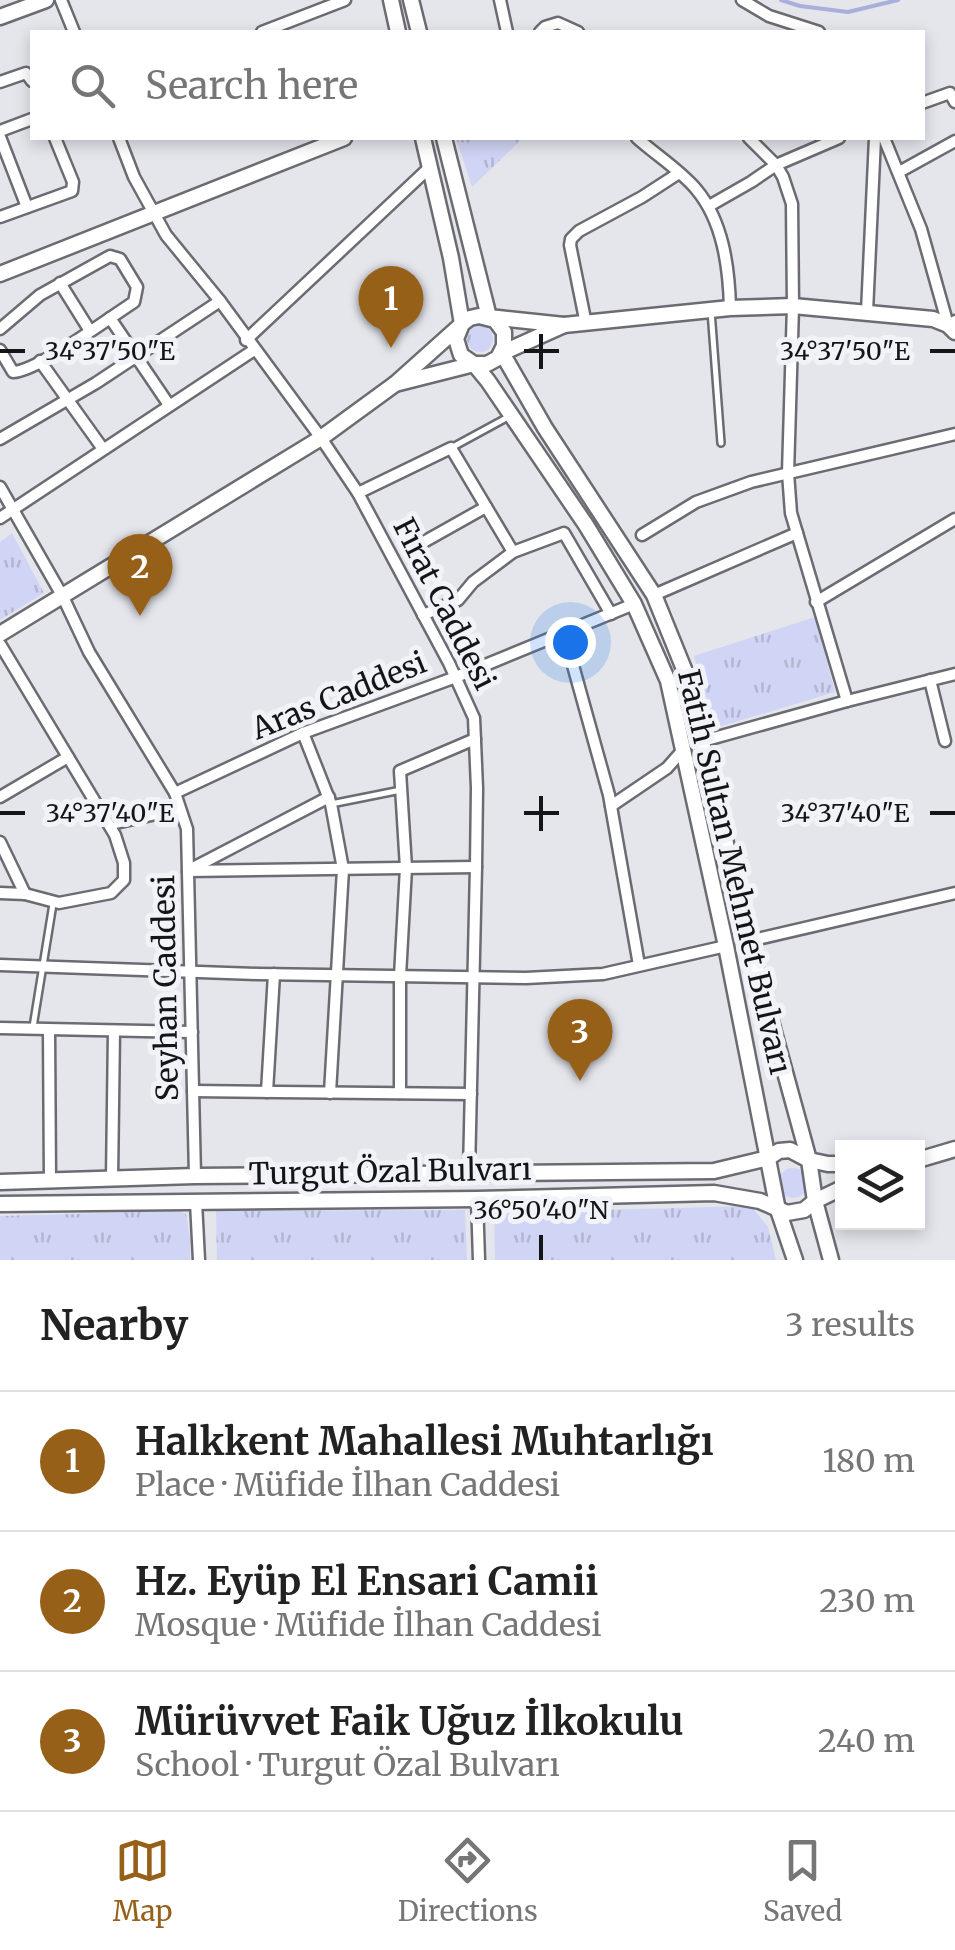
<!DOCTYPE html>
<html lang="en">
<head>
<meta charset="utf-8">
<style>
  body { margin:0; font-family:Merriweather,serif; background:#f6f6f6; color:#222 }
  .controls { position:absolute; right:30px; bottom:30px; display:grid; overflow:hidden; border-radius:0px; box-shadow:0 5px 15px #0003 }
  .controls button { width:90px; height:90px; display:grid; place-items:center; padding:0; border:0; border-bottom:2px solid #e0e0e0; background:#fff; color:#222; font:50px sans-serif }
  .you { position:absolute; left:570px; top:642px; width:35px; height:35px; margin:-25px; border:8px solid #fff; border-radius:50%; background:#1a73e8; box-shadow:0 0 0 15px #1a73e833 }
  .badge { display:grid; place-items:center; width:65px; height:65px; border-radius:50%; background:#976019; color:#fff; font-size:32px; font-weight:700 }
  .pin { position:absolute; translate:-50% -82px; filter:drop-shadow(0 2px 5px #0008) }
  .pin::after { content:''; position:absolute; top:52px; width:35px; height:30px; background:inherit; clip-path:polygon(0 0,100% 0,50% 100%) }
  .list { margin:0; padding:0; list-style:none }
  h2 { display:flex; justify-content:space-between; align-items:center; height:130px; margin:0; padding:0 40px; font-size:42px }
  h2 small { font-size:32px; font-weight:400; color:#767676 }
  .list li { display:grid; grid-template-columns:65px 1fr auto; gap:30px; align-items:center; box-sizing:border-box; height:140px; padding:0 40px; border-top:2px solid #e0e0e0 }
  .list b { display:block; font-size:38px; white-space:nowrap }
  .list p { margin:0; font-size:32px; white-space:nowrap; color:#767676 }
  .list em { font-size:32px; font-style:normal; color:#767676 }
  .icon { flex:none; width:55px; height:55px; fill:none; stroke:currentColor; stroke-width:2; stroke-linecap:round; stroke-linejoin:round }
  .map { position:relative; flex:none; width:955px; height:1260px; overflow:hidden }
  .search { position:absolute; background:#fff; box-shadow:0 5px 15px #0003; left:30px; right:30px; top:30px; height:110px; display:flex; align-items:center; gap:25px; box-sizing:border-box; padding:0 35px; border-radius:0px; color:#767676; font-size:38px }
  .sheet { height:550px; background:#fff }
  nav { display:flex; justify-content:space-around; align-items:center; box-sizing:border-box; height:140px; border-top:2px solid #e0e0e0; background:#fff; font-size:28px; color:#767676 }
  nav a { display:grid; justify-items:center; gap:5px }
  nav .on { color:#976019 }
  .map>svg:first-child { display:block }
</style>
</head>
<body>
<div class="map">
<svg width="955" height="1260" viewBox="0 0 955 1260">
  <defs>
    <pattern id="grass-tufts" width="24" height="20" patternUnits="userSpaceOnUse" patternTransform="scale(2.5)"><rect width="24" height="20" fill="#d0d5f5"/><path d="M3 7l-1-3M5 7V3M7 7l1-3M15 17l-1-3M17 17v-4M19 17l1-3" fill="none" stroke="#b2b6d1"/></pattern>
  </defs>
  <rect width="100%" height="100%" fill="#e4e6ec"/>
  <g fill="url(#grass-tufts)">
    <polygon points="456,138 523,138 472,187"/>
    <circle cx="480" cy="339" r="13"/>
    <polygon points="12,533 44,593 0,620 0,542"/>
    <polygon points="815,617 835,692 715,728 694,656"/>
    <circle cx="793" cy="1183" r="15"/>
    <polygon points="751,1206 768,1227 776,1260 495,1260 494,1213"/>
    <polygon points="465,1210 467,1260 217,1260 216,1211"/>
    <polygon points="178,1211 186,1214 190,1238 190,1260 0,1260 0,1216"/>
  </g>
  <g fill="none" stroke-linecap="round" stroke-linejoin="round">
    <polyline stroke="#a8afda" stroke-width="4" points="781,0 800,6 848,12 898,0"/>
    <g stroke="#6b6c72" stroke-width="10">
      <g id="lane">
        <polyline points="711,311 721,443"/>
        <polyline points="451,448 510,416"/>
        <polyline points="331,804 401,790"/>
        <polyline points="113,826 180,811"/>
        <polyline points="33,1027 53,904"/>
      </g>
    </g>
    <g stroke="#6b6c72" stroke-width="15">
      <g id="street">
        <polyline points="61,0 74,32"/>
        <polyline points="500,0 507,32"/>
        <polyline points="742,0 769,16 819,32"/>
        <polyline points="262,32 345,0"/>
        <polyline points="540,32 545,27 558,23 578,32"/>
        <polyline points="0,82 26,73 32,81"/>
        <polyline points="922,103 950,93 955,102"/>
        <polyline points="0,131 32,119"/>
        <polyline points="0,137 27,207"/>
        <polyline points="119,138 134,177 166,235 220,301 321,438 358,493 449,663 474,718 477,788 476,867 469,1172"/>
        <path d="M637,138C656,155 680,170 696,189C723,221 729,267 730,308"/>
        <polyline points="749,138 776,165 783,177 792,204 793,306 788,473 791,513 847,701"/>
        <polyline points="884,138 921,229 948,325 955,321"/>
        <polyline points="899,172 955,141"/>
        <polyline points="709,206 751,182 776,165 839,138"/>
        <polyline points="0,217 72,191 73,182 55,138"/>
        <polyline points="60,283 90,331"/>
        <polyline points="867,312 875,138"/>
        <polyline points="110,318 169,405"/>
        <polyline points="586,324 570,245 571,239 579,231 642,197 679,173"/>
        <path d="M0,329L40,295L110,256L120,259L137,287L134,302C109,318 38,371 13,372L0,350"/>
        <polyline points="246,340 430,167"/>
        <polyline points="40,361 103,449"/>
        <polyline points="0,439 96,383 220,301"/>
        <polyline points="0,487 63,597 89,652 175,793 187,829 195,1176"/>
        <polyline points="358,493 451,448 513,552"/>
        <polyline points="0,518 254,350"/>
        <polyline points="642,535 696,502 751,482 955,434"/>
        <polyline points="413,548 486,507"/>
        <polyline points="654,595 797,533"/>
        <polyline points="816,602 955,519"/>
        <polyline points="423,615 458,600 473,582 513,552 564,533 611,614"/>
        <polyline points="564,633 609,795 639,965"/>
        <polyline points="0,644 115,835 124,863 124,880 111,893 59,903 25,894 0,893"/>
        <polyline points="930,680 945,741"/>
        <polyline points="303,733 331,804 343,869 330,1093"/>
        <polyline points="703,741 847,701 955,674"/>
        <polyline points="175,793 303,733 456,677 634,604"/>
        <polyline points="0,797 68,757"/>
        <polyline points="611,806 667,768 682,751"/>
        <polyline points="0,842 25,894"/>
        <polyline points="193,868 329,797"/>
        <polyline points="188,871 476,867"/>
        <polyline points="749,941 955,893"/>
        <polyline points="0,965 258,974 526,978 603,974 726,946"/>
        <polyline points="0,1028 192,1032"/>
        <polyline points="49,1031 50,1181"/>
        <polyline points="193,1091 471,1094"/>
        <polyline points="267,1092 274,974"/>
        <polyline points="400,1093 400,976 406,868 400,771 475,739"/>
        <polyline points="112,1178 114,1031"/>
        <polyline points="477,1199 479,1260"/>
        <polyline points="196,1202 199,1260"/>
      </g>
    </g>
    <g stroke="#6b6c72" stroke-width="19">
      <g id="secondary">
        <polyline points="391,0 398,32"/>
        <polyline points="411,0 419,32"/>
        <polyline points="0,17 46,0"/>
        <polyline points="444,138 489,317 564,325 730,308 793,306 933,319 948,325 955,332"/>
        <polyline points="0,274 344,138"/>
        <polyline points="564,325 502,353 545,428 654,595 686,674 749,941 809,1160 815,1201 831,1260"/>
        <polyline points="395,384 474,364 487,364 498,358 504,346 504,332 495,320 479,316 470,318 462,324 456,339 461,355 474,364 488,381 586,525 634,604 668,681 726,946 778,1210 795,1260"/>
        <polyline points="0,634 321,438 395,384 462,324 451,258 423,138"/>
        <polyline points="918,1160 955,1149"/>
        <polyline points="0,1182 195,1176 714,1171 768,1158 779,1151 790,1150 809,1160 828,1164 842,1164"/>
        <polyline points="0,1204 477,1199 714,1193 760,1201 787,1213 804,1210 815,1201 842,1188"/>
      </g>
    </g>
    <use href="#lane" stroke="#fff" stroke-width="5"/>
    <use href="#street" stroke="#fff" stroke-width="10"/>
    <use href="#secondary" stroke="#fff" stroke-width="14"/>
  </g>
  <path fill="none" stroke="#141517" stroke-width="4" d="M541,334V369M0,351H25M524,351H559M930,351H955M541,796V831M0,813H25M524,813H559M930,813H955M541,1235V1260"/>
  <g text-anchor="middle" stroke-width="10" stroke-linejoin="round" paint-order="stroke">
    <g font-size="30" fill="#141517" stroke="#f2f3f9">
      <text transform="translate(444 604) rotate(63)" y="10">Fırat Caddesi</text>
      <text transform="translate(339 696) rotate(-22)" y="10">Aras Caddesi</text>
      <text transform="translate(734 872) rotate(77)" y="10">Fatih Sultan Mehmet Bulvarı</text>
      <text transform="translate(166 988) rotate(-91)" y="10">Seyhan Caddesi</text>
      <text transform="translate(390 1172) rotate(-1)" y="10">Turgut Özal Bulvarı</text>
    </g>
  </g>
  <g font-size="25" text-anchor="middle" fill="#141517" stroke="#f2f3f9" stroke-width="10" stroke-linejoin="round" paint-order="stroke">
    <text x="845" y="360">34°37'50"E</text>
    <text x="110" y="360">34°37'50"E</text>
    <text x="845" y="822">34°37'40"E</text>
    <text x="110" y="822">34°37'40"E</text>
    <text x="541" y="1219">36°50'40"N</text>
  </g>
</svg>
<div class="controls">
<button><svg class="icon" aria-label="layers" viewBox="0 0 24 24"><path d="M12 4l9 5-9 5-9-5zM3 14l9 5 9-5"/></svg></button>
</div>
<div class="you"></div>
<div class="pin badge" style="left:391px;top:348px">1</div>
<div class="pin badge" style="left:140px;top:616px">2</div>
<div class="pin badge" style="left:580px;top:1081px">3</div>
<div class="search"><svg class="icon" aria-label="search" viewBox="0 0 24 24"><circle cx="10" cy="10" r="6"/><path d="M15 15l6 6"/></svg>Search here</div>
</div>
<section class="sheet">
<h2>Nearby<small>3 results</small></h2>
<ul class="list">
<li><span class="badge">1</span><div><b>Halkkent Mahallesi Muhtarlığı</b><p>Place · Müfide İlhan Caddesi</p></div><em>180 m</em></li>
<li><span class="badge">2</span><div><b>Hz. Eyüp El Ensari Camii</b><p>Mosque · Müfide İlhan Caddesi</p></div><em>230 m</em></li>
<li><span class="badge">3</span><div><b>Mürüvvet Faik Uğuz İlkokulu</b><p>School · Turgut Özal Bulvarı</p></div><em>240 m</em></li>
</ul>
</section>
<nav>
<a class="on"><svg class="icon" aria-label="map" viewBox="0 0 24 24"><path d="M3 6l6-2 6 2 6-2v14l-6 2-6-2-6 2zM9 4v14M15 6v14"/></svg>Map</a>
<a><svg class="icon" aria-label="directions" viewBox="0 0 24 24"><path d="M12 3l9 9-9 9-9-9zM9 14v-3h6M13 9l2 2-2 2"/></svg>Directions</a>
<a><svg class="icon" aria-label="saved" viewBox="0 0 24 24"><path d="M7 4h10v16l-5-4-5 4z"/></svg>Saved</a>
</nav>
</body>
</html>
